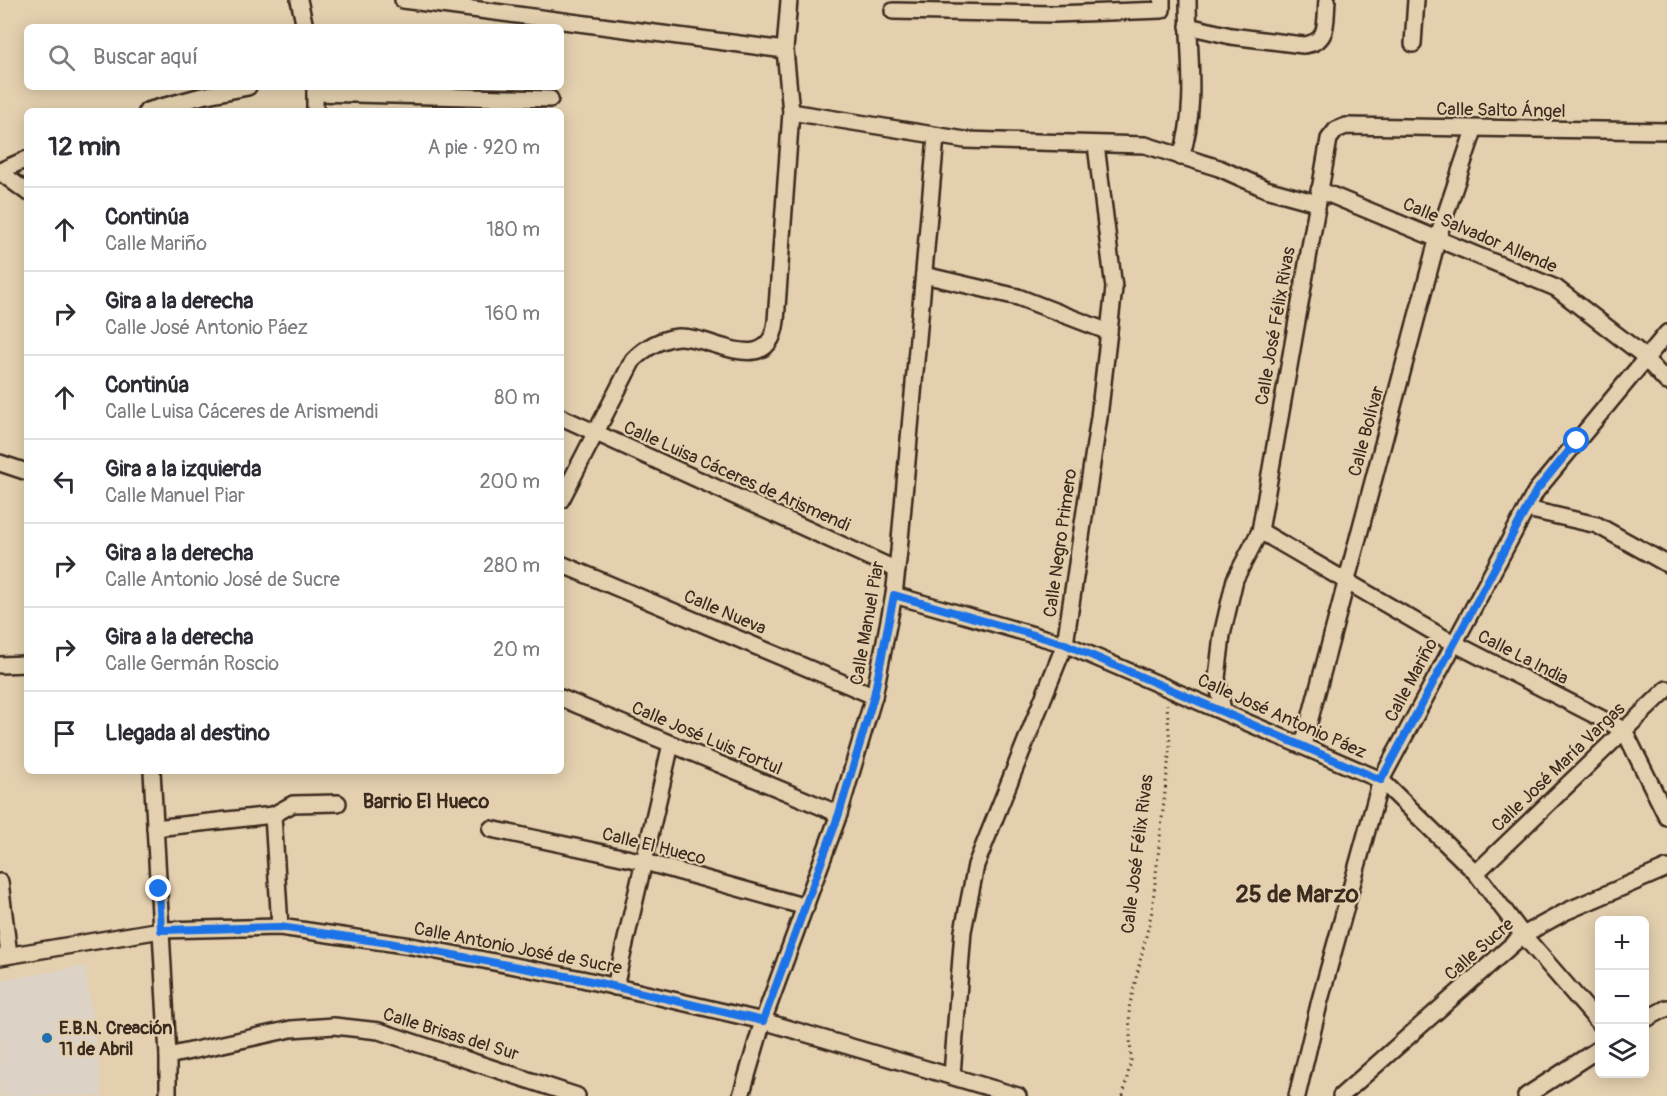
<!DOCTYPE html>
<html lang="es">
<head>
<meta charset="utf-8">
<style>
  body { margin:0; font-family:Pangolin,sans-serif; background:#f7f7f7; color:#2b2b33 }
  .controls { position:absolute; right:18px; bottom:18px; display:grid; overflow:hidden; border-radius:9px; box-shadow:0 3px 15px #0003 }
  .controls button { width:54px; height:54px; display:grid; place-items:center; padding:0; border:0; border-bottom:2px solid #e1e1e2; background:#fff; color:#2b2b33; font:30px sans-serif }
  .stop { position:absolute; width:18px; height:18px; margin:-14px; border:4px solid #1a73e8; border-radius:50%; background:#fff }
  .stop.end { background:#1a73e8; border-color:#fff; box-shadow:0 2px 6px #0008 }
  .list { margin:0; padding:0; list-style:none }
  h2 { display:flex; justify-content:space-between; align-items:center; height:78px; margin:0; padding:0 24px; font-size:26px }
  h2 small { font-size:20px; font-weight:400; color:#7c7c81 }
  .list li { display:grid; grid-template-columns:39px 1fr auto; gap:18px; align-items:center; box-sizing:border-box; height:84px; padding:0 24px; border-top:2px solid #e1e1e2 }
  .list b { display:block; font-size:22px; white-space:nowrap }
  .list p { margin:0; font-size:20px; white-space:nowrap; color:#7c7c81 }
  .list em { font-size:20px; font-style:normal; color:#7c7c81 }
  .icon { flex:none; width:33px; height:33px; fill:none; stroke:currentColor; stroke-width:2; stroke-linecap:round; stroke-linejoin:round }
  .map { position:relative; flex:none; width:1667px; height:1096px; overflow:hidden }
  .search { position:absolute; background:#fff; box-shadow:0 3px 15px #0003; left:24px; top:24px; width:540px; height:66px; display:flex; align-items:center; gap:15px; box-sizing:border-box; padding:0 21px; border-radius:9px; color:#7c7c81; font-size:22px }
  .panel { position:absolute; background:#fff; box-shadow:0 3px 15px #0003; left:24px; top:108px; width:540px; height:666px; border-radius:9px }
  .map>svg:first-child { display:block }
</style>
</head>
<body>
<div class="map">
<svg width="1667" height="1096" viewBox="0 0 1667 1096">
  <rect width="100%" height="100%" fill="#e4d0af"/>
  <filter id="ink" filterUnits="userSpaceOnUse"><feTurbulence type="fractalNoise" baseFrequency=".0167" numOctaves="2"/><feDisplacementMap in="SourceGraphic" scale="12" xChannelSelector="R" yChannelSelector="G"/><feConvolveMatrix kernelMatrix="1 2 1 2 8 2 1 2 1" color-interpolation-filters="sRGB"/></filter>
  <g filter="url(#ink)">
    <polygon fill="#dcd2c6" points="85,966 103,1096 0,1096 0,980"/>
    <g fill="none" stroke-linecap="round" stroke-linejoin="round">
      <g stroke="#3b2a1e" stroke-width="20">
        <g id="minor">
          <polyline points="299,0 305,27"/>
          <polyline points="403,0 785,50"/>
          <polyline points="893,11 1055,14 1162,10 1162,0"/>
          <path d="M1188,26L1231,36L1303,45C1330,43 1325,21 1327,0"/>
          <polyline points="1413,44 1416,0"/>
          <polyline points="315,93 550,99"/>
          <polyline points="147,111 202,96 248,87"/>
          <polyline points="315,111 315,87"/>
          <polyline points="791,112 965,140 1145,145 1219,168 1266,189 1317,203"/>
          <path d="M1181,157C1198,105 1188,54 1188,0"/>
          <polyline points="0,171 27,159"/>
          <polyline points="0,172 27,192"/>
          <polyline points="1319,190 1556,288 1639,352 1667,382"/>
          <polyline points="924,275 1018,297 1109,332"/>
          <polyline points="561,417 897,570"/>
          <polyline points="0,463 27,472"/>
          <path d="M561,500L633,360C645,348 660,339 678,337C711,335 769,380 776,321L791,112L785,50L789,0"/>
          <polyline points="1527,509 1597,525 1667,564"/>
          <polyline points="1260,531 1444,638 1624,730 1667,817"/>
          <polyline points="561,564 874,696"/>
          <polyline points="894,595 1065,644 1381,780 1476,873 1523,935 1600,1024"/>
          <polyline points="0,665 27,664"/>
          <polyline points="561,698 839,814"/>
          <polyline points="1223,711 1217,678 1222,635 1235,579 1260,531 1329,139 1336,130 1346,126 1667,131"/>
          <polyline points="1303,745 1438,237 1474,130"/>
          <polyline points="152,771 168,1056 168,1096"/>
          <polyline points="273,815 280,927"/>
          <polyline points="155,828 273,815 293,804 338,803"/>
          <polyline points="491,829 645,862 806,907"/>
          <polyline points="1476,873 1667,689"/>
          <polyline points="0,882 9,955"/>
          <polyline points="0,957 161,930 280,927 411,946 582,979 763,1021 1018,1096"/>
          <polyline points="615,987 671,744"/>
          <polyline points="1644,1020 1667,1008"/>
          <polyline points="168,1056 291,1029 334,1026 379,1031 577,1096"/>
          <polyline points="952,1075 963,931 976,865 1065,644 1099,417 1114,288 1096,145"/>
          <polyline points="741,1096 763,1021 839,814 874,696 894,595 899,551 936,137"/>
          <polyline points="1297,1096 1320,1000 1381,780 1536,491 1667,333"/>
          <polyline points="1341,1096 1523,935 1567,911 1667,868"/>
          <polyline points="1526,1096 1600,1048"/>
        </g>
      </g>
      <polyline stroke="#3b2a1e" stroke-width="3" stroke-dasharray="1.5 4.5" stroke-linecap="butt" points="1123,1096 1131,1060 1129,1008 1152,911 1170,746 1167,704"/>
      <use href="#minor" stroke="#e4d0af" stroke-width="15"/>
    </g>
  </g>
  <g fill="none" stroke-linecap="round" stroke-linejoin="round" filter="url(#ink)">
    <polyline stroke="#1a73e8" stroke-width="8" points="159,889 161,930 280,927 389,943 582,979 763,1021 839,814 874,696 894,595 1065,644 1381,780 1536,491 1577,441"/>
  </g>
  <circle fill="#1f6fb2" stroke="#e4d0af" stroke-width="2" cx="47" cy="1038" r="6"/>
  <g text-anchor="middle" stroke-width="4.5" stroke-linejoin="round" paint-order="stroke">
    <g font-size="18" fill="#3b2a1e" stroke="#e4d0af">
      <text transform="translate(1501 110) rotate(1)" y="6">Calle Salto Ángel</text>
      <text transform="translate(1480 235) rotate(23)" y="6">Calle Salvador Allende</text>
      <text transform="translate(1275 326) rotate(-80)" y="6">Calle José Félix Rivas</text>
      <text transform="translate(1366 431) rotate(-75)" y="6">Calle Bolívar</text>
      <text transform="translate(737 476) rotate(24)" y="6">Calle Luisa Cáceres de Arismendi</text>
      <text transform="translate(1060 543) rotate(-82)" y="6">Calle Negro Primero</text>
      <text transform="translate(725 612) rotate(23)" y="6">Calle Nueva</text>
      <text transform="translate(867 623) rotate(-80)" y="6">Calle Manuel Piar</text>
      <text transform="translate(1523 657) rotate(27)" y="6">Calle La India</text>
      <text transform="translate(1411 680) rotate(-62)" y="6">Calle Mariño</text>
      <text transform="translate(1282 716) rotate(24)" y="6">Calle José Antonio Páez</text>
      <text transform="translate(707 738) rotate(23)" y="6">Calle José Luis Fortul</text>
      <text transform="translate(1558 767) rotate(-44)" y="6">Calle José María Vargas</text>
      <text transform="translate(654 846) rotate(14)" y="6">Calle El Hueco</text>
      <text transform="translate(1137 854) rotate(-83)" y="6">Calle José Félix Rivas</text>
      <text transform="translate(518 948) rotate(11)" y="6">Calle Antonio José de Sucre</text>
      <text transform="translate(1479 949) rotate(-41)" y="6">Calle Sucre</text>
      <text transform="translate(451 1034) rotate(17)" y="6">Calle Brisas del Sur</text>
    </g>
    <g font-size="18" font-weight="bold" fill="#3b2a1e" stroke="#e4d0af" text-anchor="start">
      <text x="59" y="1034">E.B.N. Creación<tspan x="59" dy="21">11 de Abril</tspan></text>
    </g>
    <g font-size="20" font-weight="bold" fill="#3b2a1e" stroke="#e4d0af">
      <text x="426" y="808">Barrio El Hueco</text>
    </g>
    <g font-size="24" font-weight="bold" fill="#3b2a1e" stroke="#e4d0af">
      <text x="1297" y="902">25 de Marzo</text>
    </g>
  </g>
</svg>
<div class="controls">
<button>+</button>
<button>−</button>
<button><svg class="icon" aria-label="layers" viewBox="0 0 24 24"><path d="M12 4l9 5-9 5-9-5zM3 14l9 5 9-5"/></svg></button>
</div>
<div class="stop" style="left:1577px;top:441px"></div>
<div class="stop end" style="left:159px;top:889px"></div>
<div class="search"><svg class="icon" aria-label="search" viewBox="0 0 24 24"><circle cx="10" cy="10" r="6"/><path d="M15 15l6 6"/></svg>Buscar aquí</div>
<section class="panel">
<h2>12 min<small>A pie · 920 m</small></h2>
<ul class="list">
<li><svg class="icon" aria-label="ahead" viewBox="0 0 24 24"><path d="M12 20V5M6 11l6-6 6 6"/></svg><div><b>Continúa</b><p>Calle Mariño</p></div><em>180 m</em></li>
<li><svg class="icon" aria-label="right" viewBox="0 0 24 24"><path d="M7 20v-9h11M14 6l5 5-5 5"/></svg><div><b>Gira a la derecha</b><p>Calle José Antonio Páez</p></div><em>160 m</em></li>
<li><svg class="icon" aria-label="ahead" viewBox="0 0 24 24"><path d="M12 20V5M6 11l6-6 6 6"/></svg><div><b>Continúa</b><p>Calle Luisa Cáceres de Arismendi</p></div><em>80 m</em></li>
<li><svg class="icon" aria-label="left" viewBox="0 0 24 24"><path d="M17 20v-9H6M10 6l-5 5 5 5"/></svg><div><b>Gira a la izquierda</b><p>Calle Manuel Piar</p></div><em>200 m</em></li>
<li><svg class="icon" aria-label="right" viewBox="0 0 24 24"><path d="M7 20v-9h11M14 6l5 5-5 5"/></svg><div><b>Gira a la derecha</b><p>Calle Antonio José de Sucre</p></div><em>280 m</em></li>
<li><svg class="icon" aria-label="right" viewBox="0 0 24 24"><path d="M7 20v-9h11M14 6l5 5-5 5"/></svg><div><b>Gira a la derecha</b><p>Calle Germán Roscio</p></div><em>20 m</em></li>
<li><svg class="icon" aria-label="arrive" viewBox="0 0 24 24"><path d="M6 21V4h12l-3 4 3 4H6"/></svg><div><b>Llegada al destino</b></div></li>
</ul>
</section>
</div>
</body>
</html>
